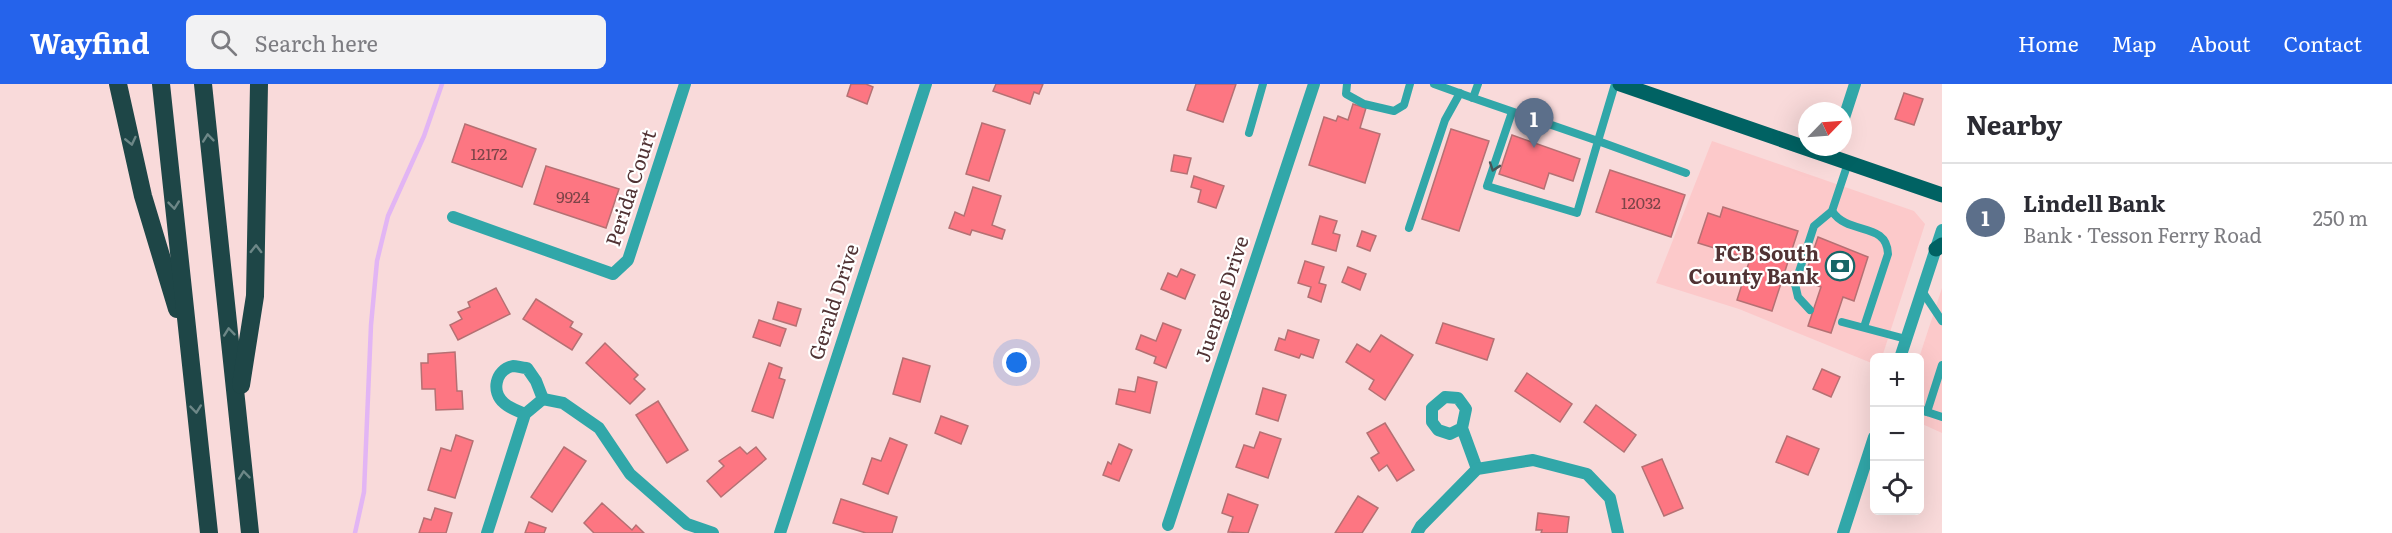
<!DOCTYPE html>
<html lang="en">
<head>
<meta charset="utf-8">
<style>
  body { margin:0; font-family:Literata,serif; background:#f2f2f3; color:#2b2b33 }
  .controls { position:absolute; right:18px; bottom:18px; display:grid; overflow:hidden; border-radius:9px; box-shadow:0 6px 24px #0002 }
  .controls button { width:54px; height:54px; display:grid; place-items:center; padding:0; border:0; border-bottom:2px solid #e1e1e2; background:#fff; color:#2b2b33; font:30px sans-serif }
  .compass { position:absolute; left:1798px; top:18px; width:54px; height:54px; border-radius:50%; background:#fff; box-shadow:0 6px 24px #0002; rotate:65deg }
  .you { position:absolute; left:1017px; top:279px; width:21px; height:21px; margin:-15px; border:4px solid #fff; border-radius:50%; background:#1a73e8; box-shadow:0 0 0 9px #1a73e833 }
  .badge { display:grid; place-items:center; width:39px; height:39px; border-radius:50%; background:#2563eb; color:#fff; font-size:20px; font-weight:700 }
  .pin { position:absolute; translate:-50% -50px; filter:drop-shadow(0 2px 3px #0008) }
  .pin::after { content:''; position:absolute; top:32px; width:21px; height:18px; background:inherit; clip-path:polygon(0 0,100% 0,50% 100%) }
  .list { margin:0; padding:0; list-style:none }
  h2 { display:flex; justify-content:space-between; align-items:center; height:78px; margin:0; padding:0 24px; font-size:26px }
  h2 small { font-size:20px; font-weight:400; color:#7c7c81 }
  .list li { display:grid; grid-template-columns:39px 1fr auto; gap:18px; align-items:center; box-sizing:border-box; height:108px; padding:0 24px; border-top:2px solid #e1e1e2 }
  .list b { display:block; font-size:22px; white-space:nowrap }
  .list p { margin:0; font-size:20px; white-space:nowrap; color:#7c7c81 }
  .list em { font-size:20px; font-style:normal; color:#7c7c81 }
  .icon { flex:none; width:33px; height:33px; fill:none; stroke:currentColor; stroke-width:2; stroke-linecap:round; stroke-linejoin:round }
  .map { position:relative; flex:none; width:1942px; height:449px; overflow:hidden }
  header { display:flex; align-items:center; gap:36px; box-sizing:border-box; height:84px; padding:0 30px; background:#2563eb; color:#fff }
  header strong { font-size:28px }
  nav { display:flex; gap:33px; margin-inline-start:auto; font-size:21px }
  .search { width:420px; height:54px; background:#f2f2f3; display:flex; align-items:center; gap:15px; box-sizing:border-box; padding:0 21px; border-radius:9px; color:#7c7c81; font-size:22px }
  main { display:flex }
  aside { flex:1; background:#fff }
  .map>svg:first-child { display:block }
</style>
</head>
<body>
<header>
<strong>Wayfind</strong>
<div class="search"><svg class="icon" aria-label="search" viewBox="0 0 24 24"><circle cx="10" cy="10" r="6"/><path d="M15 15l6 6"/></svg>Search here</div>
<nav><a>Home</a><a>Map</a><a>About</a><a>Contact</a></nav>
</header>
<main>
<div class="map">
<svg width="1942" height="449" viewBox="0 0 1942 449">
  <rect width="100%" height="100%" fill="#f9dada"/>
  <g fill="#fcc9ca">
    <polygon points="1712,57 1914,127 1925,140 1882,273 1874,274 1874,280 1739,225 1656,199"/>
    <polygon points="1942,204 1942,349 1920,339 1919,274"/>
  </g>
  <g fill="none" stroke-linecap="round" stroke-linejoin="round">
    <polyline stroke="#e2b5f4" stroke-width="4.5" points="355,449 364,408 371,241 377,177 388,132 424,52 442,0"/>
  </g>
  <g fill="#fd7682" stroke="#b57073" stroke-width="1.5">
    <polygon points="851,0 866,0 873,3 867,20 847,12"/>
    <polygon points="996,0 1043,0 1039,10 1034,8 1030,20 993,7"/>
    <polygon points="1196,0 1236,0 1223,38 1187,26"/>
    <polygon points="1904,9 1923,15 1914,41 1895,35"/>
    <polygon points="1353,20 1366,24 1360,44 1380,50 1365,99 1309,81 1324,33 1336,37 1338,32 1348,36"/>
    <polygon points="982,39 1005,46 989,97 966,90"/>
    <polygon points="465,40 536,65 522,103 452,78"/>
    <polygon points="1451,45 1489,57 1459,147 1422,135"/>
    <polygon points="1512,51 1580,75 1573,97 1549,89 1544,105 1499,90"/>
    <polygon points="1174,71 1191,74 1187,90 1171,87"/>
    <polygon points="546,82 619,105 606,144 534,120"/>
    <polygon points="1610,86 1685,111 1671,153 1596,128"/>
    <polygon points="1194,92 1224,102 1216,124 1198,118 1201,106 1191,103"/>
    <polygon points="973,103 1001,112 992,141 1005,146 1002,155 972,146 970,151 949,144 955,128 964,132"/>
    <polygon points="1723,123 1798,147 1772,227 1737,216 1750,175 1698,159 1708,129 1720,133"/>
    <polygon points="1320,132 1337,137 1333,149 1340,151 1336,167 1312,160"/>
    <polygon points="1362,147 1376,152 1370,167 1357,162"/>
    <polygon points="1818,153 1868,173 1854,217 1843,213 1831,249 1808,242 1821,203 1803,197"/>
    <polygon points="1305,177 1324,183 1319,199 1326,201 1321,218 1308,213 1311,203 1298,199"/>
    <polygon points="1348,183 1366,190 1360,206 1342,198"/>
    <polygon points="1181,185 1195,191 1185,215 1161,205 1168,189 1177,193"/>
    <polygon points="496,204 510,230 458,256 450,241 462,235 458,228 470,223 468,218"/>
    <polygon points="536,215 573,238 570,243 582,250 572,266 523,235"/>
    <polygon points="778,218 801,225 796,242 773,235"/>
    <polygon points="759,236 786,245 780,262 753,253"/>
    <polygon points="1163,239 1181,246 1166,284 1154,279 1156,273 1136,265 1141,251 1156,257"/>
    <polygon points="1443,239 1494,255 1487,276 1436,259"/>
    <polygon points="1288,246 1319,256 1313,274 1301,270 1299,274 1275,266 1279,254 1285,256"/>
    <polygon points="1381,251 1413,271 1385,316 1369,305 1374,296 1346,278 1357,260 1370,268"/>
    <polygon points="605,259 638,291 634,295 645,305 630,320 586,279"/>
    <polygon points="455,268 457,307 462,307 463,325 436,326 435,305 422,305 421,279 428,279 428,270"/>
    <polygon points="903,274 930,282 920,318 893,310"/>
    <polygon points="769,279 782,284 779,294 785,296 773,334 752,327"/>
    <polygon points="1822,285 1840,293 1831,313 1813,305"/>
    <polygon points="1527,289 1572,320 1560,338 1515,307"/>
    <polygon points="1138,293 1157,298 1150,329 1116,320 1119,305 1135,308"/>
    <polygon points="1263,304 1286,311 1278,337 1256,330"/>
    <polygon points="658,317 688,366 667,379 636,331"/>
    <polygon points="1596,321 1636,351 1624,368 1584,338"/>
    <polygon points="941,332 968,342 961,360 935,349"/>
    <polygon points="1385,339 1414,386 1397,397 1387,381 1379,387 1371,374 1379,369 1367,349"/>
    <polygon points="1260,348 1281,355 1268,394 1236,383 1244,361 1254,364"/>
    <polygon points="456,351 473,357 455,414 428,406 441,364 451,367"/>
    <polygon points="1787,352 1819,365 1808,391 1776,378"/>
    <polygon points="890,354 907,361 888,410 863,400 872,374 881,377"/>
    <polygon points="1119,360 1132,366 1119,397 1103,391 1108,378 1111,380"/>
    <polygon points="564,363 586,377 552,428 531,413"/>
    <polygon points="740,363 747,370 756,363 766,375 721,413 707,397 724,382 719,377"/>
    <polygon points="1662,375 1683,424 1664,432 1642,383"/>
    <polygon points="1228,410 1258,421 1248,449 1228,448 1233,433 1222,429"/>
    <polygon points="1358,412 1378,424 1362,449 1335,449"/>
    <polygon points="841,415 897,433 892,449 866,449 833,439"/>
    <polygon points="602,419 632,446 636,441 644,449 594,449 584,439"/>
    <polygon points="435,424 452,429 446,449 419,449 424,434 431,436"/>
    <polygon points="1538,429 1569,433 1567,449 1541,449 1542,446 1536,446"/>
    <polygon points="529,438 546,444 544,449 525,449"/>
  </g>
  <g fill="none" stroke-linecap="round" stroke-linejoin="round">
    <g stroke="#31a7a9" stroke-width="8">
      <polyline points="1347,0 1346,10 1364,20 1394,27 1404,21 1410,0"/>
      <polyline points="1434,0 1473,14 1478,0"/>
      <polyline points="1473,14 1598,57 1615,0"/>
      <polyline points="1512,28 1487,102 1577,129 1598,57 1686,89"/>
      <polyline points="1249,49 1263,0"/>
      <path d="M1832,127C1848,152 1887,137 1888,170L1864,243"/>
      <polyline points="1409,144 1445,36 1460,9"/>
      <polyline points="1922,207 1942,237"/>
      <polyline points="1810,226 1798,213 1795,200 1814,142 1832,127 1848,79"/>
      <polyline points="1842,238 1906,255"/>
      <polyline points="1920,325 1927,328 1942,281"/>
      <polyline points="1927,328 1942,333"/>
    </g>
    <g stroke="#31a7a9" stroke-width="12">
      <polyline points="1843,37 1855,0"/>
      <polyline points="453,133 613,190 628,176 685,0"/>
      <path d="M525,330C518,327 509,324 504,319C491,308 495,286 513,282C517,282 522,284 527,284L536,297L543,315"/>
      <polyline points="1462,344 1450,350 1438,346 1432,338 1432,324 1445,313 1458,314 1466,325 1462,344 1477,385"/>
      <polyline points="1168,441 1314,0"/>
      <polyline points="487,449 525,330 543,315 563,319 599,344 630,390 687,440 713,449"/>
      <polyline points="780,449 926,0"/>
      <polyline points="1417,449 1421,442 1477,385 1533,376 1587,390 1610,414 1618,449"/>
    </g>
    <g stroke="#31a7a9" stroke-width="12">
      <polyline points="1900,274 1942,146"/>
      <polyline points="1843,449 1874,353"/>
    </g>
    <g stroke="#006263" stroke-width="15">
      <polyline points="1620,0 1942,111"/>
      <polyline points="1936,165 1942,161"/>
    </g>
    <g stroke="#1e4647" stroke-width="18">
      <polyline points="118,0 143,112 177,225"/>
      <polyline points="161,0 209,449"/>
      <polyline points="203,0 250,449"/>
      <polyline points="241,301 255,212 259,0"/>
    </g>
  </g>
  <defs><path id="oneway-chevron" d="M-2-3.5L2.5 0L-2 3.5" fill="none" stroke-width="1.6" stroke-linecap="round" stroke-linejoin="round" transform="scale(1.5)"/></defs>
  <g stroke="#6d8787">
    <use href="#oneway-chevron" transform="translate(208 54) rotate(-96)"/>
    <use href="#oneway-chevron" transform="translate(131 57) rotate(77)"/>
    <use href="#oneway-chevron" transform="translate(174 121) rotate(84)"/>
    <use href="#oneway-chevron" transform="translate(256 165) rotate(-89)"/>
    <use href="#oneway-chevron" transform="translate(229 248) rotate(-96)"/>
    <use href="#oneway-chevron" transform="translate(196 325) rotate(84)"/>
    <use href="#oneway-chevron" transform="translate(244 391) rotate(-96)"/>
  </g>
  <use stroke="#475657" href="#oneway-chevron" transform="translate(1494 83) rotate(109)"/>
  <defs>
    <g id="bank-ring" transform="scale(1.5)"><circle r="9.5" fill="#fff" stroke="#176667" stroke-width="1.5"/><path d="M-6-4H6V4H-6ZM0-2.3a2.3 2.3 0 1 0 0 4.6a2.3 2.3 0 1 0 0-4.6Z" fill="#176667"/></g>
  </defs>
  <g fill-rule="evenodd">
    <use href="#bank-ring" x="1840" y="182"/>
  </g>
  <g text-anchor="middle" stroke-width="4.5" stroke-linejoin="round" paint-order="stroke">
    <g font-size="16" fill="#7c4448">
      <text x="489" y="76">12172</text>
      <text x="573" y="119">9924</text>
      <text x="1641" y="125">12032</text>
    </g>
    <g font-size="20" fill="#513334" stroke="#fff">
      <text transform="translate(631 104) rotate(-72)" y="7">Perida Court</text>
      <text transform="translate(1222 215) rotate(-72)" y="7">Juengle Drive</text>
      <text transform="translate(834 218) rotate(-72)" y="7">Gerald Drive</text>
    </g>
    <g font-size="20" font-weight="bold" fill="#513334" stroke="#fff" text-anchor="end">
      <text x="1819" y="177">FCB South<tspan x="1819" dy="23">County Bank</tspan></text>
    </g>
  </g>
</svg>
<div class="controls">
<button>+</button>
<button>−</button>
<button><svg class="icon" aria-label="locate" viewBox="0 0 24 24"><circle cx="12" cy="12" r="6"/><path d="M12 2v4M12 18v4M2 12h4M18 12h4"/></svg></button>
</div>
<svg class="compass" viewBox="-18 -18 36 36"><path d="M0-13l5 13h-10z" fill="#e53935"/><path d="M0 13l5-13h-10z" fill="#7c7c81"/></svg>
<div class="you"></div>
<div class="pin badge" style="left:1534px;top:64px;background:#5c6f8a">1</div>
</div>
<aside>
<h2>Nearby<small></small></h2>
<ul class="list">
<li><span class="badge" style="background:#5c6f8a">1</span><div><b>Lindell Bank</b><p>Bank · Tesson Ferry Road</p></div><em>250 m</em></li>
</ul>
</aside>
</main>
</body>
</html>
